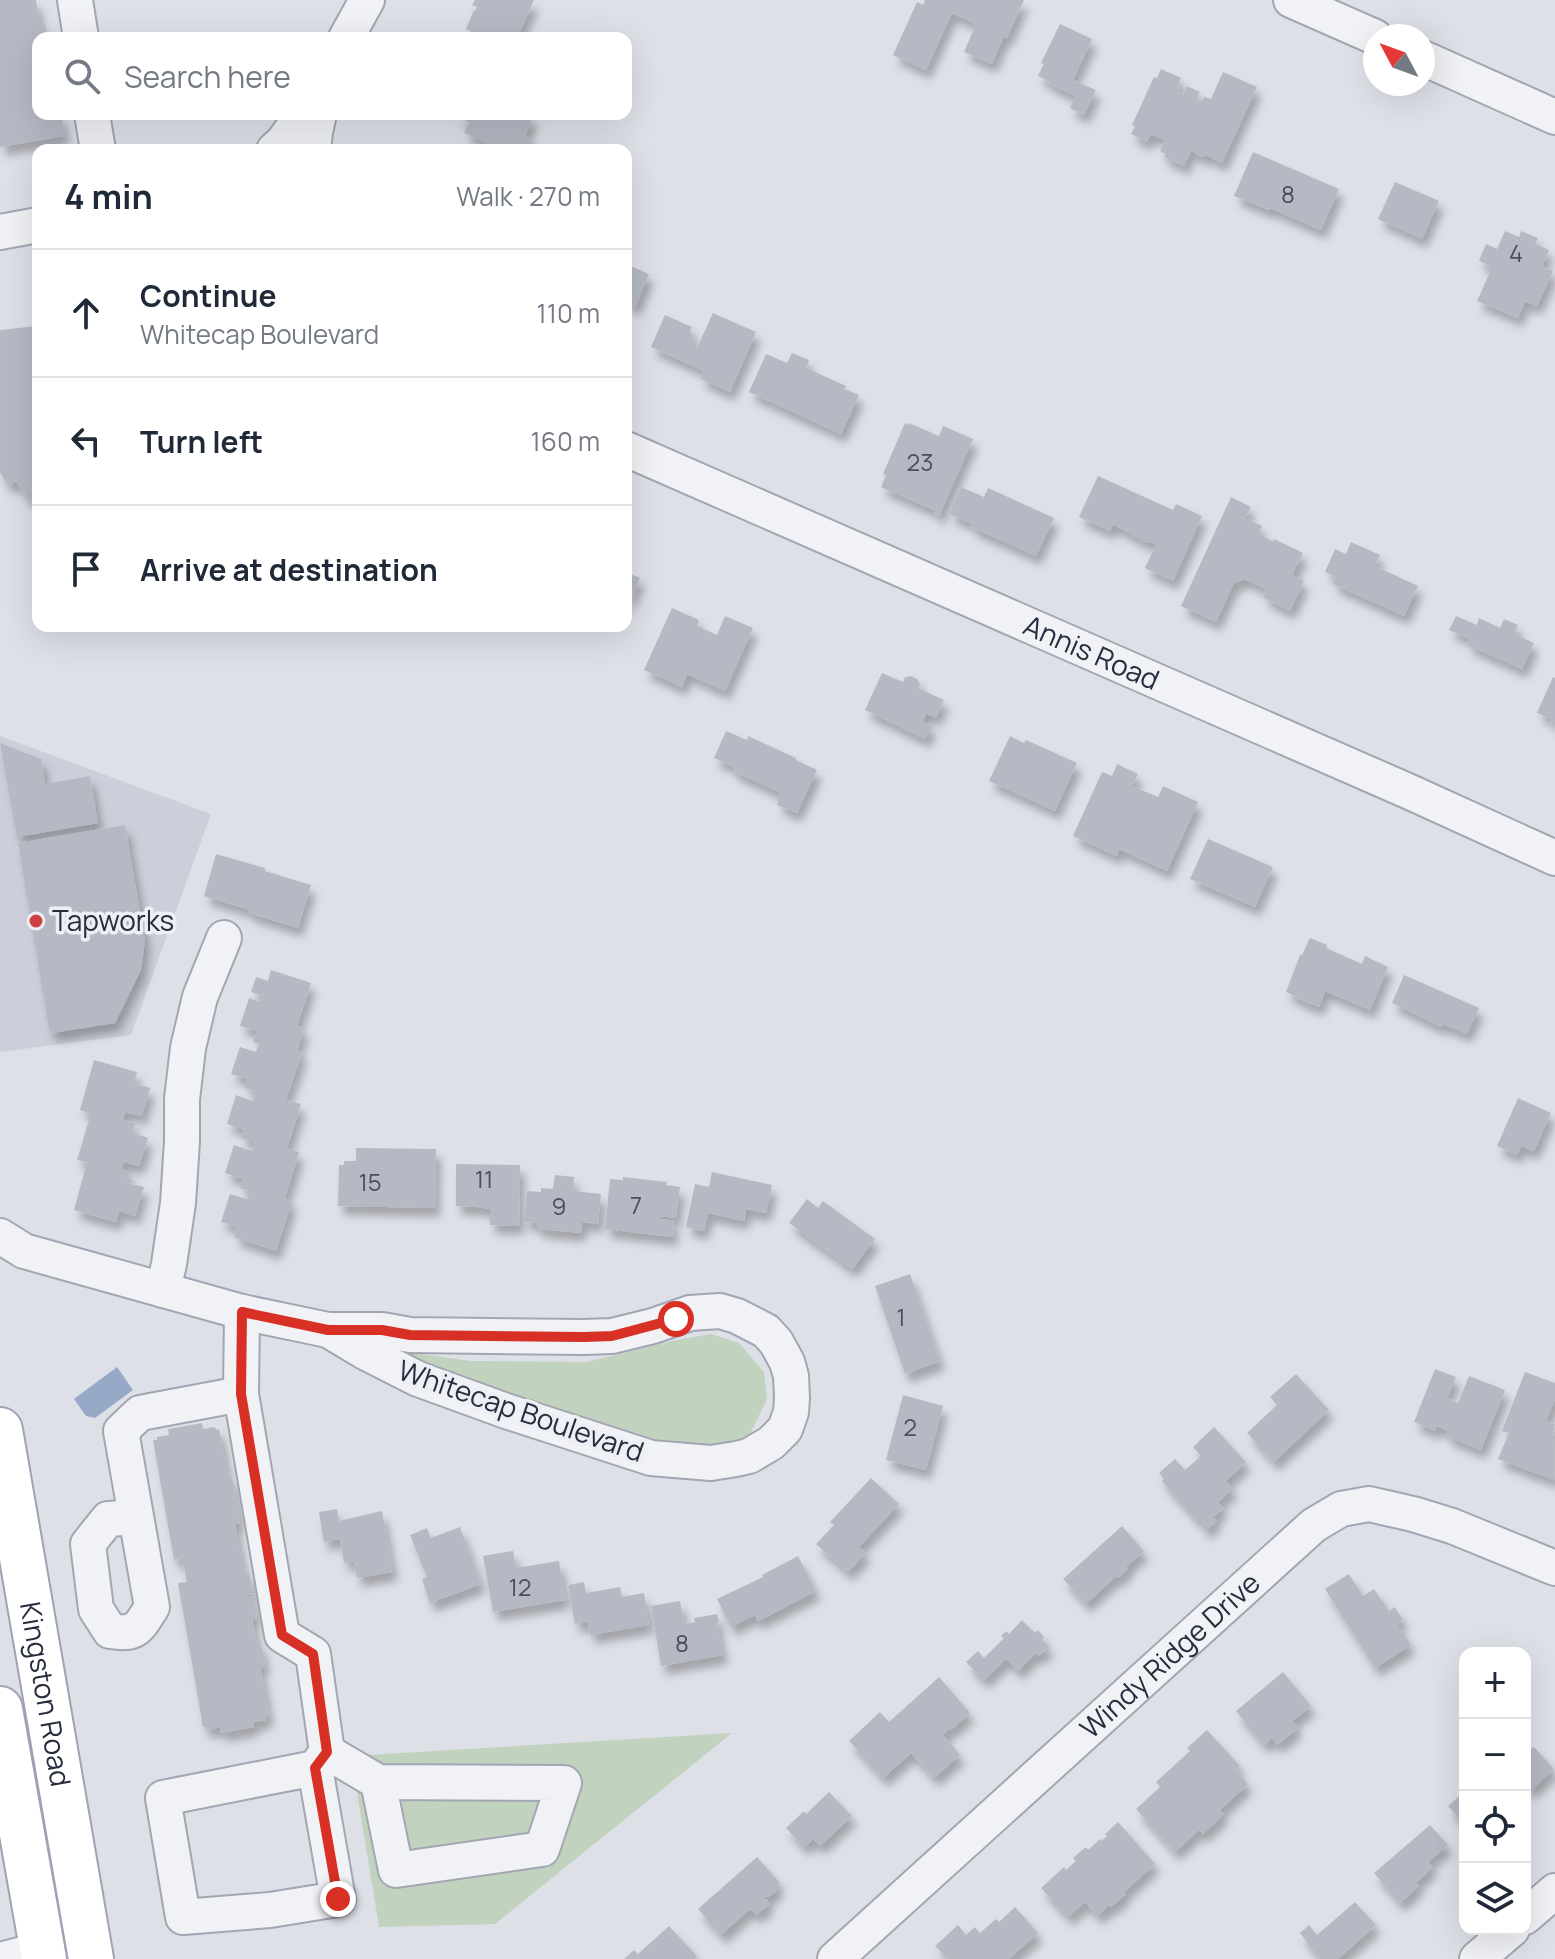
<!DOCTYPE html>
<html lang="en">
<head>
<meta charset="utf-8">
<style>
  body { margin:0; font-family:Manrope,sans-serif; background:#f6f6f7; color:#1f2937 }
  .controls { position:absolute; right:24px; bottom:24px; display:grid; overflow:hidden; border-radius:16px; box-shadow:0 8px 32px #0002 }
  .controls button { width:72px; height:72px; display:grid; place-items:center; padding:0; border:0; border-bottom:2px solid #e0e1e3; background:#fff; color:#1f2937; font:40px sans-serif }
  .compass { position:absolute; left:1363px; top:24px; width:72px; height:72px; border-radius:50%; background:#fff; box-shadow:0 8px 32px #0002; rotate:311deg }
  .stop { position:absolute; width:24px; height:24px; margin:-18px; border:6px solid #d93025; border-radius:50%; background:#fff }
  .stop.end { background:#d93025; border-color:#fff; box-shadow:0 2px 8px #0008 }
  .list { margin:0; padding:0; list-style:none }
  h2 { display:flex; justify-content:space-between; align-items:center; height:104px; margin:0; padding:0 32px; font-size:34px }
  h2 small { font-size:26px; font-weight:400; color:#747a83 }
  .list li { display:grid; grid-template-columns:52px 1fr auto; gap:24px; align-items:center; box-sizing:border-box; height:128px; padding:0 32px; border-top:2px solid #e0e1e3 }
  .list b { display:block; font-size:30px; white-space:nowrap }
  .list p { margin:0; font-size:26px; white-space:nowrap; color:#747a83 }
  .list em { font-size:26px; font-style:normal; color:#747a83 }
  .icon { flex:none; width:44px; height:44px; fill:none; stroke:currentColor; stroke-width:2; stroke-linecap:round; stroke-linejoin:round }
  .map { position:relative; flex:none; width:1555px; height:1959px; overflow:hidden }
  .search { position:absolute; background:#fff; box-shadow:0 8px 32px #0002; left:32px; top:32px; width:600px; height:88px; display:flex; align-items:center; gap:20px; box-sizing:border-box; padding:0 28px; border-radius:16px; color:#747a83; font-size:30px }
  .panel { position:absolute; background:#fff; box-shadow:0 8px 32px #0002; left:32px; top:144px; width:600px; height:488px; border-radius:16px }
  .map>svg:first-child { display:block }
</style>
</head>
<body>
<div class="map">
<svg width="1555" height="1959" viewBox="0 0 1555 1959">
  <defs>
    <filter id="shadow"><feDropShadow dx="5" dy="9" stdDeviation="4" flood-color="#0004"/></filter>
  </defs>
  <rect width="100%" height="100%" fill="#dee0e8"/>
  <polygon fill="#cccfda" points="0,736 211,814 131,1035 0,1052"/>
  <g fill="#c1d2bf">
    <polygon points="711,1334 739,1343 764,1372 767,1399 747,1440 707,1456 391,1360 360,1346 471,1361 587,1362 672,1341"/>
    <polygon points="732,1733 495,1924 379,1927 351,1756"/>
  </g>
  <polygon fill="#98a9c8" points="117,1367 133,1390 95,1418 86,1416 74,1399"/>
  <g fill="#b5b9c4" filter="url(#shadow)">
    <polygon points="0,0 36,0 40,26 45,25 48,38 38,38 38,114 61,114 65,136 0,147"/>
    <polygon points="475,0 534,0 517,38 481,38 480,36 466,29 474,10 475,11 477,7 472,5"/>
    <polygon points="925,0 1024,0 1007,38 1004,36 992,64 964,52 976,24 952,13 926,70 893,55 917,2 923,5"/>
    <polygon points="1060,24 1092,39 1073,80 1096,90 1084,115 1070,108 1075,96 1048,83 1049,81 1038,76 1044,64 1041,63"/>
    <polygon points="1161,69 1181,78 1177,87 1180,89 1178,92 1183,94 1187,86 1200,92 1196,100 1202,102 1204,97 1211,99 1223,72 1257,87 1222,163 1206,155 1202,157 1196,154 1192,149 1184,166 1164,157 1166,154 1160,151 1165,140 1151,134 1147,142 1131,134 1135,127 1132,125 1154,77 1157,78"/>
    <polygon points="458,114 532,114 533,117 525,136 532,139 527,150 512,150 495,143 494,146 464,133 469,122 457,117"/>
    <polygon points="1253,152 1339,189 1321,230 1270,208 1269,210 1234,196"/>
    <polygon points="1395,182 1439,201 1422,239 1378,219"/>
    <polygon points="1505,231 1519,237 1521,231 1538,238 1535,244 1549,250 1542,266 1553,271 1537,306 1525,301 1518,318 1477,301 1490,272 1487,271 1489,265 1479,261 1486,244 1497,249"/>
    <polygon points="626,264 649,274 635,307 626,303"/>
    <polygon points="713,313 756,332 730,392 701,379 704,371 651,347 665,315 692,327 690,331 697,348"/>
    <polygon points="37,326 38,485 30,502 16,481 9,486 0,473 0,330"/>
    <polygon points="792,353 809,360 806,368 846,386 844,389 859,395 841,434 749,392 766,354 787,363"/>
    <polygon points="905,423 908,425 909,423 939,436 943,426 973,439 939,516 934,514 936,511 881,487 886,475 883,474"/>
    <polygon points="1098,476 1173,510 1176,504 1202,516 1173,581 1145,568 1156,544 1148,541 1147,543 1113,524 1110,531 1079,517"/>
    <polygon points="961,487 984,497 988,488 1054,518 1036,556 971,527 973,524 949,514"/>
    <polygon points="1231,497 1251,507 1245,518 1262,526 1258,534 1273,541 1274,539 1303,553 1292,575 1304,581 1290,611 1263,597 1266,589 1245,579 1234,583 1216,622 1181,606"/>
    <polygon points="1351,542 1380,555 1375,566 1418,586 1404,616 1333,584 1336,577 1325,572 1335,549 1346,554"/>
    <polygon points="626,572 640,578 626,608"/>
    <polygon points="672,608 699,620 697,626 717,635 725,616 753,628 725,691 687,674 682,687 644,670"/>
    <polygon points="1456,616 1477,625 1479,618 1500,628 1504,619 1518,625 1514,634 1534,643 1522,669 1468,645 1470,639 1449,630"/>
    <polygon points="882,673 903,682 905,677 911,676 917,679 920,684 918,688 944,700 936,718 926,713 923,722 932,726 925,739 865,710"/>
    <polygon points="1553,677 1555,678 1555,725 1550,723 1552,719 1537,713"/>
    <polygon points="726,731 747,740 748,736 796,758 796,760 817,770 797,813 777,805 781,793 733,771 734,767 714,758"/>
    <polygon points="1010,736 1024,743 1026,740 1077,763 1055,811 989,781"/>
    <polygon points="0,743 41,759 45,784 90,776 98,823 17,837"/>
    <polygon points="1117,764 1138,774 1132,786 1158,797 1163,786 1198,802 1167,871 1119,849 1117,856 1073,836 1102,772 1112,776"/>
    <polygon points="125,825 145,940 141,970 115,1023 52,1033 49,1029 18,843"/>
    <polygon points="1208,839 1273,867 1255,907 1190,879"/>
    <polygon points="216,854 265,868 265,871 311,885 298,928 249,913 250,910 204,896"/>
    <polygon points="1310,938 1327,945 1326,948 1362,964 1365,956 1388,967 1370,1010 1325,991 1319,1007 1296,998 1297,997 1286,992 1300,955 1302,955"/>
    <polygon points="271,970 311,983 297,1026 304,1028 297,1051 302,1053 286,1100 301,1104 287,1148 299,1152 285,1198 292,1201 276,1251 234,1237 237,1227 221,1222 230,1194 247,1199 249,1191 240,1188 243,1179 225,1173 234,1145 252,1151 255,1143 241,1138 244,1129 227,1124 236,1095 253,1101 256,1092 245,1088 247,1079 231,1074 240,1047 256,1052 259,1044 253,1042 257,1031 240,1026 249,998 261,1002 263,996 251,992 256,977 268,981"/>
    <polygon points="1404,975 1479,1008 1467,1034 1443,1024 1441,1027 1392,1003"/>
    <polygon points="94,1060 137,1072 134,1083 150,1088 142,1116 125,1112 123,1120 135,1123 132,1133 148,1138 139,1166 124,1162 121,1169 130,1172 127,1183 144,1187 135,1216 119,1211 116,1222 74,1210 87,1162 77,1160 91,1113 80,1110"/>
    <polygon points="1518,1098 1551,1113 1534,1151 1521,1146 1517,1155 1497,1146"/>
    <polygon points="356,1148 436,1149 435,1208 338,1206 339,1165 344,1165 344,1161 356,1161"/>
    <polygon points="456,1164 520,1165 519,1226 490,1225 490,1209 478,1207 456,1206"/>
    <polygon points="712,1172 772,1185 766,1213 746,1209 744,1221 708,1213 704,1231 686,1227 695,1184 709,1187"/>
    <polygon points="555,1175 574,1177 573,1191 601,1194 598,1224 582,1222 581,1233 537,1229 538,1223 524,1222 527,1191 541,1192 541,1188 553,1189"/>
    <polygon points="623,1177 667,1182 666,1185 680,1187 676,1218 661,1216 661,1219 674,1221 672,1237 605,1229 610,1179 623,1180"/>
    <polygon points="807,1199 818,1208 823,1201 875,1239 852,1269 789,1223"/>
    <polygon points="910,1274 940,1361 905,1374 875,1286"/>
    <polygon points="1435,1369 1456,1377 1447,1398 1458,1403 1469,1376 1505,1390 1481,1450 1446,1436 1448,1431 1436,1426 1435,1431 1414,1422"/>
    <polygon points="1525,1372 1555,1383 1555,1399 1546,1421 1555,1424 1552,1434 1555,1435 1554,1480 1498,1459 1509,1433 1502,1431"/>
    <polygon points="1296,1374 1329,1410 1274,1462 1247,1433 1277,1405 1270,1397"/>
    <polygon points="903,1395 943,1406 926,1470 886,1460"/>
    <polygon points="202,1423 203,1429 215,1427 216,1430 219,1429 228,1478 232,1477 240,1523 235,1524 244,1574 249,1573 253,1594 247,1595 248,1597 253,1596 257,1618 252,1619 257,1645 261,1644 265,1666 260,1667 269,1716 265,1717 266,1720 253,1722 254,1727 221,1733 220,1727 207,1730 207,1727 203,1727 178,1583 187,1582 182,1558 174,1560 153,1440 157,1440 157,1437 169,1435 168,1429"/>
    <polygon points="1214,1427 1246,1462 1226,1481 1233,1489 1218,1502 1224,1508 1213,1517 1217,1521 1205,1531 1201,1526 1204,1524 1200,1520 1198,1521 1162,1481 1164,1479 1159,1473 1175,1459 1185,1470 1201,1456 1193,1447"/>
    <polygon points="871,1478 899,1504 859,1547 866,1553 848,1572 816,1544 834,1525 830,1522"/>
    <polygon points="337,1509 339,1521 382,1511 393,1572 357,1578 354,1561 344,1563 340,1539 324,1542 319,1512"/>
    <polygon points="1122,1526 1144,1551 1126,1567 1128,1569 1118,1578 1116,1576 1086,1604 1063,1579"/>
    <polygon points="460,1527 481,1584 430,1603 422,1579 427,1577 410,1535 427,1528 431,1538"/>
    <polygon points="513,1551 516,1568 559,1561 565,1600 493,1612 483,1556"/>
    <polygon points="798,1556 816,1591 758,1621 755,1615 731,1627 717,1599 763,1577 762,1575"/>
    <polygon points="1349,1574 1363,1596 1374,1589 1389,1611 1395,1607 1403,1620 1397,1624 1411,1645 1375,1668 1325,1589"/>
    <polygon points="584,1582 586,1593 620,1587 622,1597 644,1593 649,1625 590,1635 588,1622 575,1624 568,1585"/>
    <polygon points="680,1601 684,1624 695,1622 694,1618 717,1614 719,1622 717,1622 723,1655 661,1666 651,1606"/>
    <polygon points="1022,1620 1035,1633 1038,1630 1044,1637 1042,1640 1049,1647 1039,1656 1036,1653 1018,1671 1006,1659 984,1680 966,1662 978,1651 984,1658 1004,1638 1001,1636 1006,1631 1009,1634"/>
    <polygon points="1283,1672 1311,1706 1292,1721 1298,1728 1277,1745 1272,1738 1264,1745 1236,1711"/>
    <polygon points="939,1677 970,1713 951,1730 950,1728 943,1735 960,1755 934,1778 911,1753 883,1778 849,1741 880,1712 889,1722"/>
    <polygon points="1207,1730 1240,1766 1236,1770 1248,1784 1220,1810 1224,1814 1203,1834 1199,1830 1175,1852 1136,1809 1160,1787 1156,1782 1190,1751 1187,1748"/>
    <polygon points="1534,1747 1554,1769 1531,1790 1528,1787 1525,1790 1525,1754"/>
    <polygon points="1465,1791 1465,1825 1448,1806"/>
    <polygon points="829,1792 852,1816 820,1846 813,1839 804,1847 786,1828 804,1811 806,1814"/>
    <polygon points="1118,1822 1155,1864 1124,1892 1126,1894 1111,1907 1109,1905 1098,1916 1085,1902 1068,1917 1041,1888 1064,1867 1066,1870 1076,1861 1073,1858 1086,1847 1088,1850 1100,1839 1101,1841 1107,1836 1105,1834"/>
    <polygon points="1430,1825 1448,1845 1428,1862 1433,1867 1416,1883 1419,1886 1400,1903 1374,1873"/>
    <polygon points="757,1857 780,1883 777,1885 777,1890 770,1896 764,1897 770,1904 756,1915 750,1909 721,1935 698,1909"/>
    <polygon points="1355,1902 1376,1925 1338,1959 1320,1959 1300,1933 1309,1925 1317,1935"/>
    <polygon points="1015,1907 1038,1933 1009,1959 948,1959 935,1946 958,1925 966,1935 975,1927 980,1933 996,1919 999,1922"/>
    <polygon points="669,1926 697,1956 695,1959 624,1959 634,1950 638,1954"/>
  </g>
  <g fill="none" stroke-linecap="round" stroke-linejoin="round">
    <g stroke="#a3a6b2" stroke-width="38">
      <g id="minor">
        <polyline points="75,0 81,38"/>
        <polyline points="1291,0 1375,37"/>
        <polyline points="346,38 367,0"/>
        <polyline points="1423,58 1555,117"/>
        <polyline points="92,114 98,150"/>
        <polyline points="274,150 283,142 303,114"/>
        <polyline points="313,150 315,132 319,114"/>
        <polyline points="0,232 38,225"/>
        <path id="s1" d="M626,449L1410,792L1555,858"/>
        <polyline points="0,1236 24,1251 242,1312 328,1330 382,1330 410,1335 584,1337 612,1336 653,1326 690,1313 720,1311 737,1316 766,1331 776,1342 787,1362 791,1376 792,1398 791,1412 785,1429 771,1443 749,1456 736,1459 711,1463 651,1458 506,1411 418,1379 363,1351 328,1330"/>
        <polyline points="163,1290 169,1264 178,1203 182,1141 182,1099 188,1048 200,997 224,938"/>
        <polyline points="242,1312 241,1394 282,1635 313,1654 327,1752 315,1768 338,1899 270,1910 183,1917 163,1798 315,1768"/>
        <path d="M136,1517L108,1519L88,1544L96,1609L110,1631C137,1635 138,1629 152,1607L121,1431L140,1413L241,1394"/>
        <polyline points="327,1752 378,1782 396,1870 542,1849 564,1783 378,1782"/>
        <polyline points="1525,1917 1555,1891"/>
        <polyline points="4,1959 42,1949"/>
        <path id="s2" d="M835,1959L1314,1525L1341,1509L1369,1504L1413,1514L1452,1526L1555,1568"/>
        <polyline points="1477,1959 1512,1929"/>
      </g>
    </g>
    <g stroke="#9da3b3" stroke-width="48">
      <g id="major">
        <path id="s3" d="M0,1430L91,1959"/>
        <polyline points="0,1709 44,1959"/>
      </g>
    </g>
    <use href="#minor" stroke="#f0f2f6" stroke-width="34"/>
    <use href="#major" stroke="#fff" stroke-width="44"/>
  </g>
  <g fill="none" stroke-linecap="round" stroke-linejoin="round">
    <polyline stroke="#d93025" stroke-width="10" points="338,1899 315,1768 327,1752 313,1654 282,1635 241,1394 242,1312 328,1330 382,1330 410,1335 584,1337 612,1336 676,1319"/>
  </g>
  <circle fill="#cf4042" stroke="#edeff5" stroke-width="3" cx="36" cy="921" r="8"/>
  <g text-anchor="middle" stroke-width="7" stroke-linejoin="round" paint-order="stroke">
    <g font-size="24" fill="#4a4f60">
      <text x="1288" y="203">8</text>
      <text x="1516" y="262">4</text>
      <text x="920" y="471">23</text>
      <text x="484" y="1188">11</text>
      <text x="370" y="1191">15</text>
      <text x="636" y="1214">7</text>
      <text x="559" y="1215">9</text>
      <text x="901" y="1326">1</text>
      <text x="910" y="1436">2</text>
      <text x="520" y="1596">12</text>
      <text x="682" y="1652">8</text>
    </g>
    <g font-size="28" fill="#272c3e" stroke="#edeff5">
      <text dy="10" stroke="none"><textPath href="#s1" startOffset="508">Annis Road</textPath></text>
      <text transform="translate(521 1411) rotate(19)" y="10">Whitecap Boulevard</text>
      <text dy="10" stroke="none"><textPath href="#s2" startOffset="452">Windy Ridge Drive</textPath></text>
      <text dy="10" stroke="none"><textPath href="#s3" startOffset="268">Kingston Road</textPath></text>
    </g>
    <g font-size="28" fill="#272c3e" stroke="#edeff5" text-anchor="start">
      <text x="52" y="931">Tapworks</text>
    </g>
  </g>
</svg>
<div class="controls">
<button>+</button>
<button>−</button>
<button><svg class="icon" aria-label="locate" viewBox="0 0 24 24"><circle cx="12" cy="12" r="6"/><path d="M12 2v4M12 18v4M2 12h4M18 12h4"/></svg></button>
<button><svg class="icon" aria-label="layers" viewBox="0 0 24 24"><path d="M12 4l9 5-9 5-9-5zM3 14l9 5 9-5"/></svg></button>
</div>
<svg class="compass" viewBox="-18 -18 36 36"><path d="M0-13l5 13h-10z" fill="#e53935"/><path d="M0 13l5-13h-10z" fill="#747a83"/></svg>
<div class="stop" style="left:676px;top:1319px"></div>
<div class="stop end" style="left:338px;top:1899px"></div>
<div class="search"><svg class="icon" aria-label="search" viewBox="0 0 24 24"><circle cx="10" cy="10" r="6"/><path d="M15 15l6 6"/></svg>Search here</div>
<section class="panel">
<h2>4 min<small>Walk · 270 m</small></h2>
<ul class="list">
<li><svg class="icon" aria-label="ahead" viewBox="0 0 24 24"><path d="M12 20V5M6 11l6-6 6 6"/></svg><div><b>Continue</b><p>Whitecap Boulevard</p></div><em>110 m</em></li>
<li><svg class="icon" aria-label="left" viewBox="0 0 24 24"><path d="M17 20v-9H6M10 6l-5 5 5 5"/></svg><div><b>Turn left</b></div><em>160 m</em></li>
<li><svg class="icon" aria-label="arrive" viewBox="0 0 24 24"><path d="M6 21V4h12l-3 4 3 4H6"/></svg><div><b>Arrive at destination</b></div></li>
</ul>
</section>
</div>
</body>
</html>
